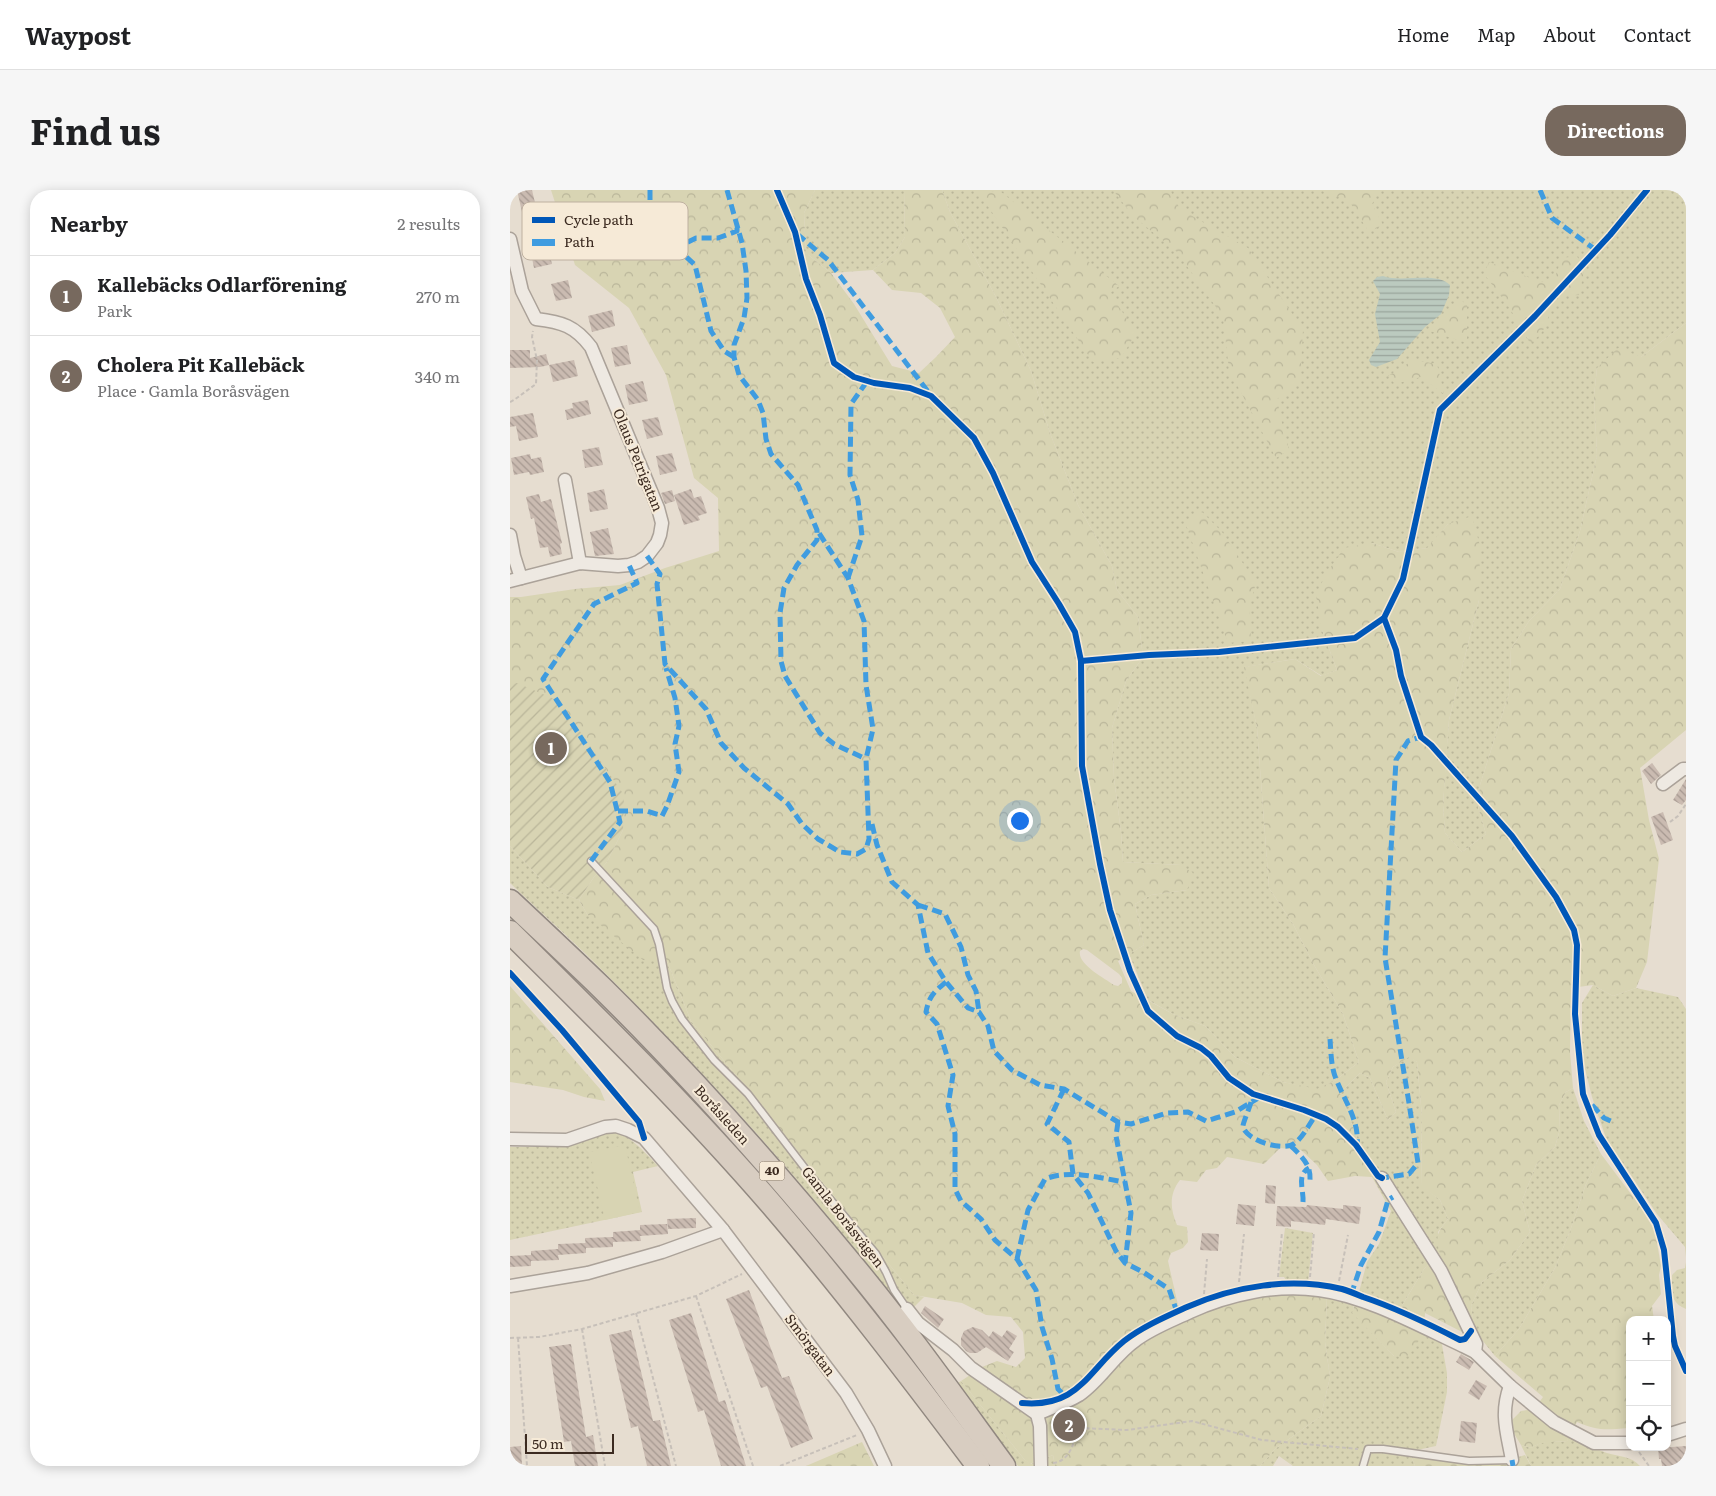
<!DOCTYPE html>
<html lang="en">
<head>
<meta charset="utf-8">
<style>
  body { margin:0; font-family:Literata,serif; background:#f6f6f6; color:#202124 }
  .controls { position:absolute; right:15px; bottom:15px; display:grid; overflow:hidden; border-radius:10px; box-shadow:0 2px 12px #0003 }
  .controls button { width:45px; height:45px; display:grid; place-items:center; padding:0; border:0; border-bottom:1px solid #e0e0e0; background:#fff; color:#202124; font:25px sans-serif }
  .scale { position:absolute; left:15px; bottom:12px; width:89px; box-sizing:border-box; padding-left:5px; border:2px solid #3b2a20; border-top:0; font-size:14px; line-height:18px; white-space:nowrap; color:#3b2a20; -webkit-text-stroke:4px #f6ead7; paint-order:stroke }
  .you { position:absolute; left:509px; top:630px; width:18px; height:18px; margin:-12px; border:4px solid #fff; border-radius:50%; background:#1a73e8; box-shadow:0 0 0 8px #1a73e833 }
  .badge { display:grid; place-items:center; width:32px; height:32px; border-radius:50%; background:#77695e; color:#fff; font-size:16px; font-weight:700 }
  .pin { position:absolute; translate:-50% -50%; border:2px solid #fff; box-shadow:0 1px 5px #0006 }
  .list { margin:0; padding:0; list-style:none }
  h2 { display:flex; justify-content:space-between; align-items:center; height:65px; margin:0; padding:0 20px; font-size:21px }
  h2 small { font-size:16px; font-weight:400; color:#757577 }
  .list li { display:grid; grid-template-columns:32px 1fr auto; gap:15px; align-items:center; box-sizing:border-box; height:80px; padding:0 20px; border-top:1px solid #e0e0e0 }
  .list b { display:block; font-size:19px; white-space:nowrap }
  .list p { margin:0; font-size:16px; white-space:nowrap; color:#757577 }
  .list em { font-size:16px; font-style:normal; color:#757577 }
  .icon { flex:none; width:28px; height:28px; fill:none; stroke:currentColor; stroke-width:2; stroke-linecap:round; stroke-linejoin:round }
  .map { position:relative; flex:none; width:1176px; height:1276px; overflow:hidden; border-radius:20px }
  header { display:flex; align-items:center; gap:30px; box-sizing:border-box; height:70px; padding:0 25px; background:#fff; border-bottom:1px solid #e0e0e0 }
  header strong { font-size:24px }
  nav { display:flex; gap:28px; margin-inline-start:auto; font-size:18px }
  .intro { display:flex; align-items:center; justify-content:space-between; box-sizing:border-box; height:120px; padding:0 30px }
  h1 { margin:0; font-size:35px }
  .button { padding:12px 22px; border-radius:20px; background:#77695e; color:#fff; font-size:18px; font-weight:700 }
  main { display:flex; gap:30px; padding:0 30px }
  aside { flex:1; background:#fff; border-radius:20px; box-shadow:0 2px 12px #0003 }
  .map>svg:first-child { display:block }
</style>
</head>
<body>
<header>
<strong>Waypost</strong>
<nav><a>Home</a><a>Map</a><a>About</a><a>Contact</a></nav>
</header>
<div class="intro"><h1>Find us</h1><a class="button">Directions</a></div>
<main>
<aside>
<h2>Nearby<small>2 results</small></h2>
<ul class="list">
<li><span class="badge">1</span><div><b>Kallebäcks Odlarförening</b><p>Park</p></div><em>270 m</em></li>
<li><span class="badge">2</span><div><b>Cholera Pit Kallebäck</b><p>Place · Gamla Boråsvägen</p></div><em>340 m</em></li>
</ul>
</aside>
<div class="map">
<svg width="1176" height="1276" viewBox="0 0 1176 1276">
  <defs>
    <pattern id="grass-dots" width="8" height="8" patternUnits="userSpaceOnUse" patternTransform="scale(1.25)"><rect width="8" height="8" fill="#d8d4b3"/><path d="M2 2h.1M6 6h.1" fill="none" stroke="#bab69a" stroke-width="1.8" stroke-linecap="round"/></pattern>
    <pattern id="forest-crowns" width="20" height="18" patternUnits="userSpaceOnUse" patternTransform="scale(1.25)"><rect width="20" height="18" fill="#d8d4b3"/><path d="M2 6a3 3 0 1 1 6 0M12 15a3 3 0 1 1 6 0" fill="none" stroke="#bab69a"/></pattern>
    <pattern id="garden-furrows" width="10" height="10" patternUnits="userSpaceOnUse" patternTransform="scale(1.25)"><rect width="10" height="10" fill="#d8d4b3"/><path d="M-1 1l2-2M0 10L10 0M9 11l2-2" fill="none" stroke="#bab69a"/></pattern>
    <pattern id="water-rules" width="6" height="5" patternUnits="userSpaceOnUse" patternTransform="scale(1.25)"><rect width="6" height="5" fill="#bbcabf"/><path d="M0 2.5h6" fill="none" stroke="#99a49b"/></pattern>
    <pattern id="building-back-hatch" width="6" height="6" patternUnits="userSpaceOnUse" patternTransform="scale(1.25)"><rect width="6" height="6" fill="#cabbb1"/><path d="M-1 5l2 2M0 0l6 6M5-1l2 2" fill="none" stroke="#a59890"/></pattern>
  </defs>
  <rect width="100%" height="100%" fill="#e6ddd0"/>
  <g fill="url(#grass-dots)">
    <polygon points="305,0 394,0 395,47 385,63 363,80 321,83 296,63 294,23"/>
    <polygon points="432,0 1176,0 1176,133 1131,167 1087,178 1084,206 1087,265 1070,341 1050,399 1019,431 1001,459 999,503 970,595 968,617 976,644 952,662 935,643 933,615 936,567 939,530 969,410 938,334 918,358 889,362 862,353 812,440 827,480 812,486 785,469 735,477 747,538 759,698 783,734 804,775 833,824 849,872 826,890 807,900 773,892 725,867 695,836 663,824 638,810 619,764 634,755 625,714 641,705 677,700 671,675 613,672 611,642 604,588 602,538 616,491 633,467 628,427 607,400 602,376 568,315 540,243 521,181 486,107 440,22"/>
    <path d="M0,656L38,697L69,710L77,724L157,771L181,831L230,890L404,1105L414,1107L397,1124C302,1002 198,885 88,776C60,748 29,721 0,693Z"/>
    <polygon points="1083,795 1103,806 1126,798 1168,807 1176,819 1176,1067 1175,1057 1147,1024 1096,948 1082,907 1072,867 1072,813"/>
    <polygon points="899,866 907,872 912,926 911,995 930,1010 938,1029 928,1042 930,1064 914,1079 890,1119 869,1109 849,1102 857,1072 869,1054 881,1021 862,987 830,903 850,883 860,888 878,930 886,922 876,892 883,877"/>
    <polygon points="1063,898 1074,931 1091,964 1076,994 1060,1041 1045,1078 1009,1139 985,1166 968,1145 964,1135 961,1116 972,1092 1000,1070 1020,1042 1012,1011 1026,975 1045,957 1050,939 1049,915 1056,902"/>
    <path d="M97,941C120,943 133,961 148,976L123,982L132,1022L0,1050V957H53Z"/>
    <polygon points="775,1038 803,1043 798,1093 777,1092 774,1087 769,1087"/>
    <path d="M1176,1072V1119C1160,1113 1161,1100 1162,1085L1167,1080L1175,1078Z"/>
    <polygon points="817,1106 844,1113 843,1123 884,1166 914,1143 931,1149 937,1183 937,1202 926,1256 907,1260 901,1266 905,1276 783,1276 769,1266 763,1276 750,1276 765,1259 811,1226 820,1187 815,1152"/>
    <polygon points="451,1191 514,1269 521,1274 543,1265 545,1276 508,1276 446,1194"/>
    <path d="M1060,1244C1072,1251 1084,1259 1097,1263C1110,1267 1121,1266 1130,1276H1021L1011,1255L1021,1258C1034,1249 1042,1253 1057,1251Z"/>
  </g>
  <g fill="url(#forest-crowns)" fill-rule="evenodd">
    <path d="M41,0H305L294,23L296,63L321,83L344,114L382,176L409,183L426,167L445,147L430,118L411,103L382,100L363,80L385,63L395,47L394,0H432L440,22L486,107L521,181L540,243L568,315L602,376L607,400L628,427L633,467L616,491L602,538L604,588L611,642L613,672L671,675L683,683L677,700L641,705L625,714L634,755L608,771L621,801L663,824L695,836L725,867L773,892L807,899L826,890L849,872L833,824L804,775L783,734L759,698L747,538L734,477L785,469L811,486L827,480L812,440L806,405L816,384L834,358L862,353L889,362L917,358L938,334L962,326L970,356L969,410L939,530L933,615L935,643L952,662L976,644L968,617L970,595L999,503L1001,459L1019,431L1050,399L1070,341L1087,265L1084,206L1087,178L1108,158L1131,167L1176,133V540L1130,578L1139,630L1149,669L1137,772L1126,798L1103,806L1083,795L1061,798L1060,862L1063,898L1056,902L1049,915L1050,939L1045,957L1026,975L1012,1011L1020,1042L1000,1070L972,1092L961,1116L964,1135L954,1143L915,1123L914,1143L899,1165L892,1167L884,1166L842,1123L849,1102L869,1109L890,1119L914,1079L930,1064C925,1046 927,1043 938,1029L930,1010L911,996L912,926L907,872L899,867L883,877L876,892L886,922L878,930L860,888L850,883L830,903L862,987L845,986L818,991L807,975L791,960L770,958L754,974L717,967L707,978L696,980L687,992L670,990C659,1004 660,1019 667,1035L677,1037L678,1052L673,1058L661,1063L658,1071L668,1115L677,1127L703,1116L771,1102L817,1106L815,1152L820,1187L811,1226L765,1259L750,1276H545L543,1265L520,1274L514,1269L451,1191L472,1177L487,1171L506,1177L515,1168L513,1142L501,1127L476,1125L452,1113L404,1105L230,890L181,831L157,771L133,770L77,724L69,710L84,687L97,672L113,640L0,494V407H11L65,399L110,395L155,378L209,361L208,308L184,288L156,185L119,118L65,75ZM573,759L577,760L609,784L612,788V793L608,796L604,795C594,788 567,774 570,761Z"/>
    <polygon points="467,0 491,2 609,96 600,103 626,143 611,168 583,172"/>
    <polygon points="603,0 660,0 670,19 738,58 793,140 790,191 766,210 779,260 766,268 719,180 713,127 667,62 623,26"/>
    <polygon points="810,0 870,0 862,14 873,35 859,42 839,11"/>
    <path d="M1067,66L1074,81L1069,105L1054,106L1039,119C1039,134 1032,145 1020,153L999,117L974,84L979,72L1031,92L1045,87L1052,68Z"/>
    <polygon points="951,110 957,115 957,153 917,140"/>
    <polygon points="903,170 927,174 934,204 911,187 885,194 878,186"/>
    <polygon points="692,322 712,342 746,393 739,417 741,451 718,453 675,332"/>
    <polygon points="0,796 90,899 95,911 74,907 53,900 0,892"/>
    <path d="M1091,964L1130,1016L1145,1041L1151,1076L1149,1085L1151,1104L1142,1116L1144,1130H1120V1236L1118,1238C1096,1240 1088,1241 1067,1232L1057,1251C1043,1253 1033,1250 1021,1258L1011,1255L1003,1242L1002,1230L1011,1221L1024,1219L1033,1207L985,1166L1009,1139L1045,1078L1060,1041L1076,994Z"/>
    <polygon points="352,1252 364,1276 296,1276"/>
    <path d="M907,1260C935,1266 989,1275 1015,1265L1021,1276H905L901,1266Z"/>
  </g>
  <polygon fill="#d8d4b3" points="115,955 130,1022 95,1030 79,962"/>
  <polygon fill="url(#garden-furrows)" points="7,493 49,511 114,605 113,640 97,672 84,687 69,710 38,697 0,656 0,494"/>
  <path fill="url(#water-rules)" d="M873,86C892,93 926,81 940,95L939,105L931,124L915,137L887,169L866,177L861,175L859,170L870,152L865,124L870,104L863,91L867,87Z"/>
  <g fill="url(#building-back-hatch)">
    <polygon points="7,0 22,0 26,17 29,16 33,36 16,40"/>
    <polygon points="37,54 42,74 24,78 20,58"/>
    <polygon points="58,90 62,108 46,111 41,94"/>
    <polygon points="102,120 105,136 82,142 78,126"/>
    <polygon points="117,155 121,174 105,177 101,158"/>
    <polygon points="0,160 20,160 20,168 36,164 39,175 30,177 0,178"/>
    <polygon points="64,170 68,186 43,192 39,175"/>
    <polygon points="133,191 138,211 119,215 115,195"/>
    <polygon points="78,210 81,224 57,230 55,220 63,218 62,213"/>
    <polygon points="23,223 28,247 9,251 6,236 0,237 0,227"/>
    <polygon points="148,227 153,245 137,249 132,230"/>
    <polygon points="89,257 93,275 75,278 72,260"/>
    <polygon points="162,263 167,281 150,285 146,266"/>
    <polygon points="20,264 21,269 31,267 34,282 20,285 19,282 4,285 1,268"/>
    <polygon points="94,299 98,319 80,322 77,303"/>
    <polygon points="181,299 184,308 191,306 197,323 188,326 190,330 174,335 164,305"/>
    <polygon points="162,300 165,311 155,314 151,303"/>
    <polygon points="29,304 31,312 41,309 52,353 50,354 52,364 40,367 38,357 30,358 24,328 21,329 16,307"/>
    <polygon points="98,338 104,364 85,366 80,342"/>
    <polygon points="1142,573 1151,585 1141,594 1132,581"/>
    <polygon points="1176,589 1176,610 1172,615 1163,610"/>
    <polygon points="1153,622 1163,650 1151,655 1141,627"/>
    <polygon points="756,995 766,996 765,1014 755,1013"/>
    <polygon points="728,1014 746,1016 744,1036 726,1034"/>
    <polygon points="797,1015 833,1019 833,1015 851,1017 849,1034 816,1029 815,1035 781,1031 781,1037 766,1036 767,1016 796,1017"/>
    <polygon points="186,1028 186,1038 158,1039 157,1029"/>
    <polygon points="157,1034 158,1044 130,1046 131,1051 103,1052 103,1057 76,1058 75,1048 103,1047 103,1042 130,1040 130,1035"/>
    <polygon points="692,1043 709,1044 708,1061 690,1060"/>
    <polygon points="76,1053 76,1063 48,1065 49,1070 21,1071 21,1061 48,1059 48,1054"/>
    <polygon points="21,1065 21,1076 0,1077 0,1066"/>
    <polygon points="239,1100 272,1188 279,1186 303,1249 281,1258 257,1196 251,1198 216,1109"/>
    <polygon points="415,1116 434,1129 428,1138 411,1123"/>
    <polygon points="181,1123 209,1212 215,1210 236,1276 211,1276 194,1220 188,1222 159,1130"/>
    <polygon points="463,1137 472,1140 479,1147 483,1141 492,1147 497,1140 507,1146 499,1159 504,1162 498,1171 476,1157 467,1163 460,1163 456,1161 451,1155 451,1148 454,1141"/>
    <polygon points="121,1140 143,1231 150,1230 161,1276 137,1276 128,1236 121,1238 99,1145"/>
    <polygon points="61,1154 76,1247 83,1245 88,1276 65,1276 61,1251 54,1252 39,1157"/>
    <polygon points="951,1164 964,1172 959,1180 946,1172"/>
    <polygon points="966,1190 977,1196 969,1210 958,1203"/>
    <polygon points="951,1231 967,1233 965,1253 949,1251"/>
    <polygon points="11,1256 12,1276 0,1276 0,1257"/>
    <polygon points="1176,1256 1176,1276 1152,1276 1151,1269 1149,1269 1148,1258"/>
  </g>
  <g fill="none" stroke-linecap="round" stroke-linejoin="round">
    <g stroke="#aba299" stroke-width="9">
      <g id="service">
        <polyline points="81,671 144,739 149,754 157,798 162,811 172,829 204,870 238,904 304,990 366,1064 376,1082 384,1100 397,1119"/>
        <polyline points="853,1276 858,1259 873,1259 959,1271 1002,1270"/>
      </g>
    </g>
    <g stroke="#aba299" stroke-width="15">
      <g id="minor">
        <path d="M0,49L12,101L26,129C52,132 65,136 81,157L148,318L152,333L150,345L147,353L137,366L128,372L119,375L108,376L70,373L0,391"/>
        <polyline points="55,290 70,373"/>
        <polyline points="0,345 4,366 11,388"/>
        <polyline points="1153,594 1173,579 1176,579"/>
        <polyline points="0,949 57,950 95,937 106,936 118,940 134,948 213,1040 336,1203 358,1240 375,1276"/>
        <polyline points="872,988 931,1081 966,1154 965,1162"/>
        <polyline points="0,1096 78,1083 152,1062 213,1040"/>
        <polyline points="397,1119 408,1133 443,1160 461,1178 527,1224"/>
        <path d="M1000,1196C990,1224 997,1242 1002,1270"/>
        <path d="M527,1224C541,1218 556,1213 569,1205C591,1190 604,1165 626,1150C642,1138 661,1131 680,1122C719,1104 766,1094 809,1100C856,1106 910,1136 953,1156L965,1162L1000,1196L1044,1232L1084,1253H1120"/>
        <polyline points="527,1224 530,1236 531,1276"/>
        <polyline points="1157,1245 1176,1239"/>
      </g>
    </g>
    <g stroke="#918880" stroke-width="25">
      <g id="motorway">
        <path d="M0,711C31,740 62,769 93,799C182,887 265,981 344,1077C397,1141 445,1209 494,1276"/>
        <path d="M0,742C90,831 179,919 262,1015C334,1099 401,1187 468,1276"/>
      </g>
    </g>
    <g stroke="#c7c0b9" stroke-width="2" stroke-dasharray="4 2.5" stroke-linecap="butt">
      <polyline points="0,212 4,210 26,194 27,170 22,147 23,141"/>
      <polyline points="1160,632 1168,626 1176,614"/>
      <polyline points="768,1087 772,1042"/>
      <polyline points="800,1087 804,1042"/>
      <polyline points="829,1091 838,1045"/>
      <polyline points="729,1092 734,1044"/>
      <polyline points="694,1104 697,1069"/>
      <polyline points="186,1106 243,1276"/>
      <polyline points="126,1123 166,1276"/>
      <polyline points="72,1139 95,1276"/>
      <polyline points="0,1148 29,1147 72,1139 186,1106 232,1084"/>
      <polyline points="8,1148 17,1276"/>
      <polyline points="554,1226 568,1238 617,1240 682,1231 752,1250 848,1259"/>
      <polyline points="1129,1262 1139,1276"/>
      <path d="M543,1273C560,1271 564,1253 568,1238"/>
      <polyline points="270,1276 347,1245"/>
    </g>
    <use href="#service" stroke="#eee9e2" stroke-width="6"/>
    <use href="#minor" stroke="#eee9e2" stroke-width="12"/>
    <use href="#motorway" stroke="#d8cdc1" stroke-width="22"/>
    <g stroke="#3f9ce0" stroke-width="5" stroke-dasharray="10 5" stroke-linecap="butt">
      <polyline points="140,0 140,16 159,35 172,55"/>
      <polyline points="217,0 232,53 236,81 237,108 234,128 224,155 224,167 229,185 248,210 253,223 256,249 261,264 288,295 307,340 307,350 287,375 274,398 270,423 271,471 275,486 310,543 324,554 356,569"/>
      <polyline points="1030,0 1042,28 1086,60"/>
      <polyline points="287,44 318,70 419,203"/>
      <polyline points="224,167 214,161 201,141 185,75 173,64 172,55 186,48 208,48 227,41 227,36"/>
      <polyline points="137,366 150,384 147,394 155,474 196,519 211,553 234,578 278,614 292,634 308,649 330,662 347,664 356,659 359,649 356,569 363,539 356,495 354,431 338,388 307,340"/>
      <polyline points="338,388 352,346 348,310 340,285 341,214 358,190"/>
      <polyline points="108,621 137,621 152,626 157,616 169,582 165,554 169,536 165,508 156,478"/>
      <polyline points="362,634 367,655 382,692 408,715 418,763 436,792 458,818 469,822 478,836 484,861 502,880 530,895 554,899 608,932 621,934 657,923 678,922 696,931 725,922 750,907"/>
      <polyline points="81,671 110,632 100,592 33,489 84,414 127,393 119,375"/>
      <polyline points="408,715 435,724 451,757 458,785 466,801 469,822"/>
      <path d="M436,792C424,802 419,806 416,822L427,834L443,885L438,916L445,944V999L451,1011L471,1029L485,1050L507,1069L526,1100L532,1137L542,1169L548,1199L557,1208"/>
      <path d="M820,849C821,862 821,877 826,889C835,912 850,931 847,957"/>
      <polyline points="554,899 537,934 559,952 563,984 578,1003 606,1061 615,1073 633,1082 659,1099 668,1125"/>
      <path d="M741,912C740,917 732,935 733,937C737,951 774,962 785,953C794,946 799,934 806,925"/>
      <polyline points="1082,915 1094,928 1105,933"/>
      <polyline points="608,932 606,946 621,1023 615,1073"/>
      <path d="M781,956C791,966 801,974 800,990"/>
      <polyline points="869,987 872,988 899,984 908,973 899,913 875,768 886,570 898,551 911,547"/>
      <path d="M793,1012C794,1000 786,985 799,978"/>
      <path d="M507,1069L518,1020L535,989C560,979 589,988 615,992"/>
      <polyline points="841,1105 851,1075 869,1042 878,1010 883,1007"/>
      <polyline points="1002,1270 1003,1276"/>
    </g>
    <g stroke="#f6ead7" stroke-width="9">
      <g id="cycleway">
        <polyline points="267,0 285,42 296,89 310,125 324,173 344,187 364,193 400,198 421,206 464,248 483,283 522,372 549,414 565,442 571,471 572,576 590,674 600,720 620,781 638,821 667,846 691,858 701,866 719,888 743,904 794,920 816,929 828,937 846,955 868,986 872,988"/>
        <polyline points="874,428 886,460 891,486 911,547 921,555 1002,646 1046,707 1064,740 1067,755 1065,824 1073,904 1089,945 1146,1033 1154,1060 1163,1146 1165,1156 1176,1181"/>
        <polyline points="571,471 639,465 709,462 845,448 874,428 893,389 930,220 1025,126 1100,45 1137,0"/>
        <polyline points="0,783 52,840 129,932 134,948"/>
        <path d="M512,1213C569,1218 577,1181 614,1151C632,1137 655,1127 677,1117C725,1096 780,1087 832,1099C839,1101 846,1104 853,1107C886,1118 919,1134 950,1150L955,1149L961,1141"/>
      </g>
    </g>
    <use href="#cycleway" stroke="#0057b8" stroke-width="6"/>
  </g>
  <g text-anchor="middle" stroke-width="4" stroke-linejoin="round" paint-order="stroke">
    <rect fill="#f6ead7" stroke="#736457" stroke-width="1" x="249.5" y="971.5" width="25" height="19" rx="4"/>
    <g font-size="12" font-weight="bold" fill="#3b2a20">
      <text x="262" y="985">40</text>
    </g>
    <g font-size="14" fill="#3b2a20" stroke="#f6ead7">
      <text transform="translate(128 270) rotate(68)" y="5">Olaus Petrigatan</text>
      <text transform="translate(212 925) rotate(48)" y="5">Boråsleden</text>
      <text transform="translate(333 1027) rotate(52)" y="5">Gamla Boråsvägen</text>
      <text transform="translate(300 1155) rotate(53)" y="5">Smörgatan</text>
    </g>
  </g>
  <rect x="12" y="12" width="166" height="58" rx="8" fill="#f6ead7" stroke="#beb0a0" stroke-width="1"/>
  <rect x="22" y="27" width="23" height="6" fill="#0057b8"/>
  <rect x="22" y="49" width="23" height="7" fill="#3f9ce0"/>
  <g font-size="14" fill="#3b2a20">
    <text x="54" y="35">Cycle path</text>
    <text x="54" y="57">Path</text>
  </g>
</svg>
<div class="controls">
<button>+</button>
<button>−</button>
<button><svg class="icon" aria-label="locate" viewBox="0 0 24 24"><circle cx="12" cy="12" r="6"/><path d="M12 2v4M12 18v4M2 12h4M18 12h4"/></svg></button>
</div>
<div class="scale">50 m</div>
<div class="you"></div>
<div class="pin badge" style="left:41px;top:558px">1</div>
<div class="pin badge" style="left:559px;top:1235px">2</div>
</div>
</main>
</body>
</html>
